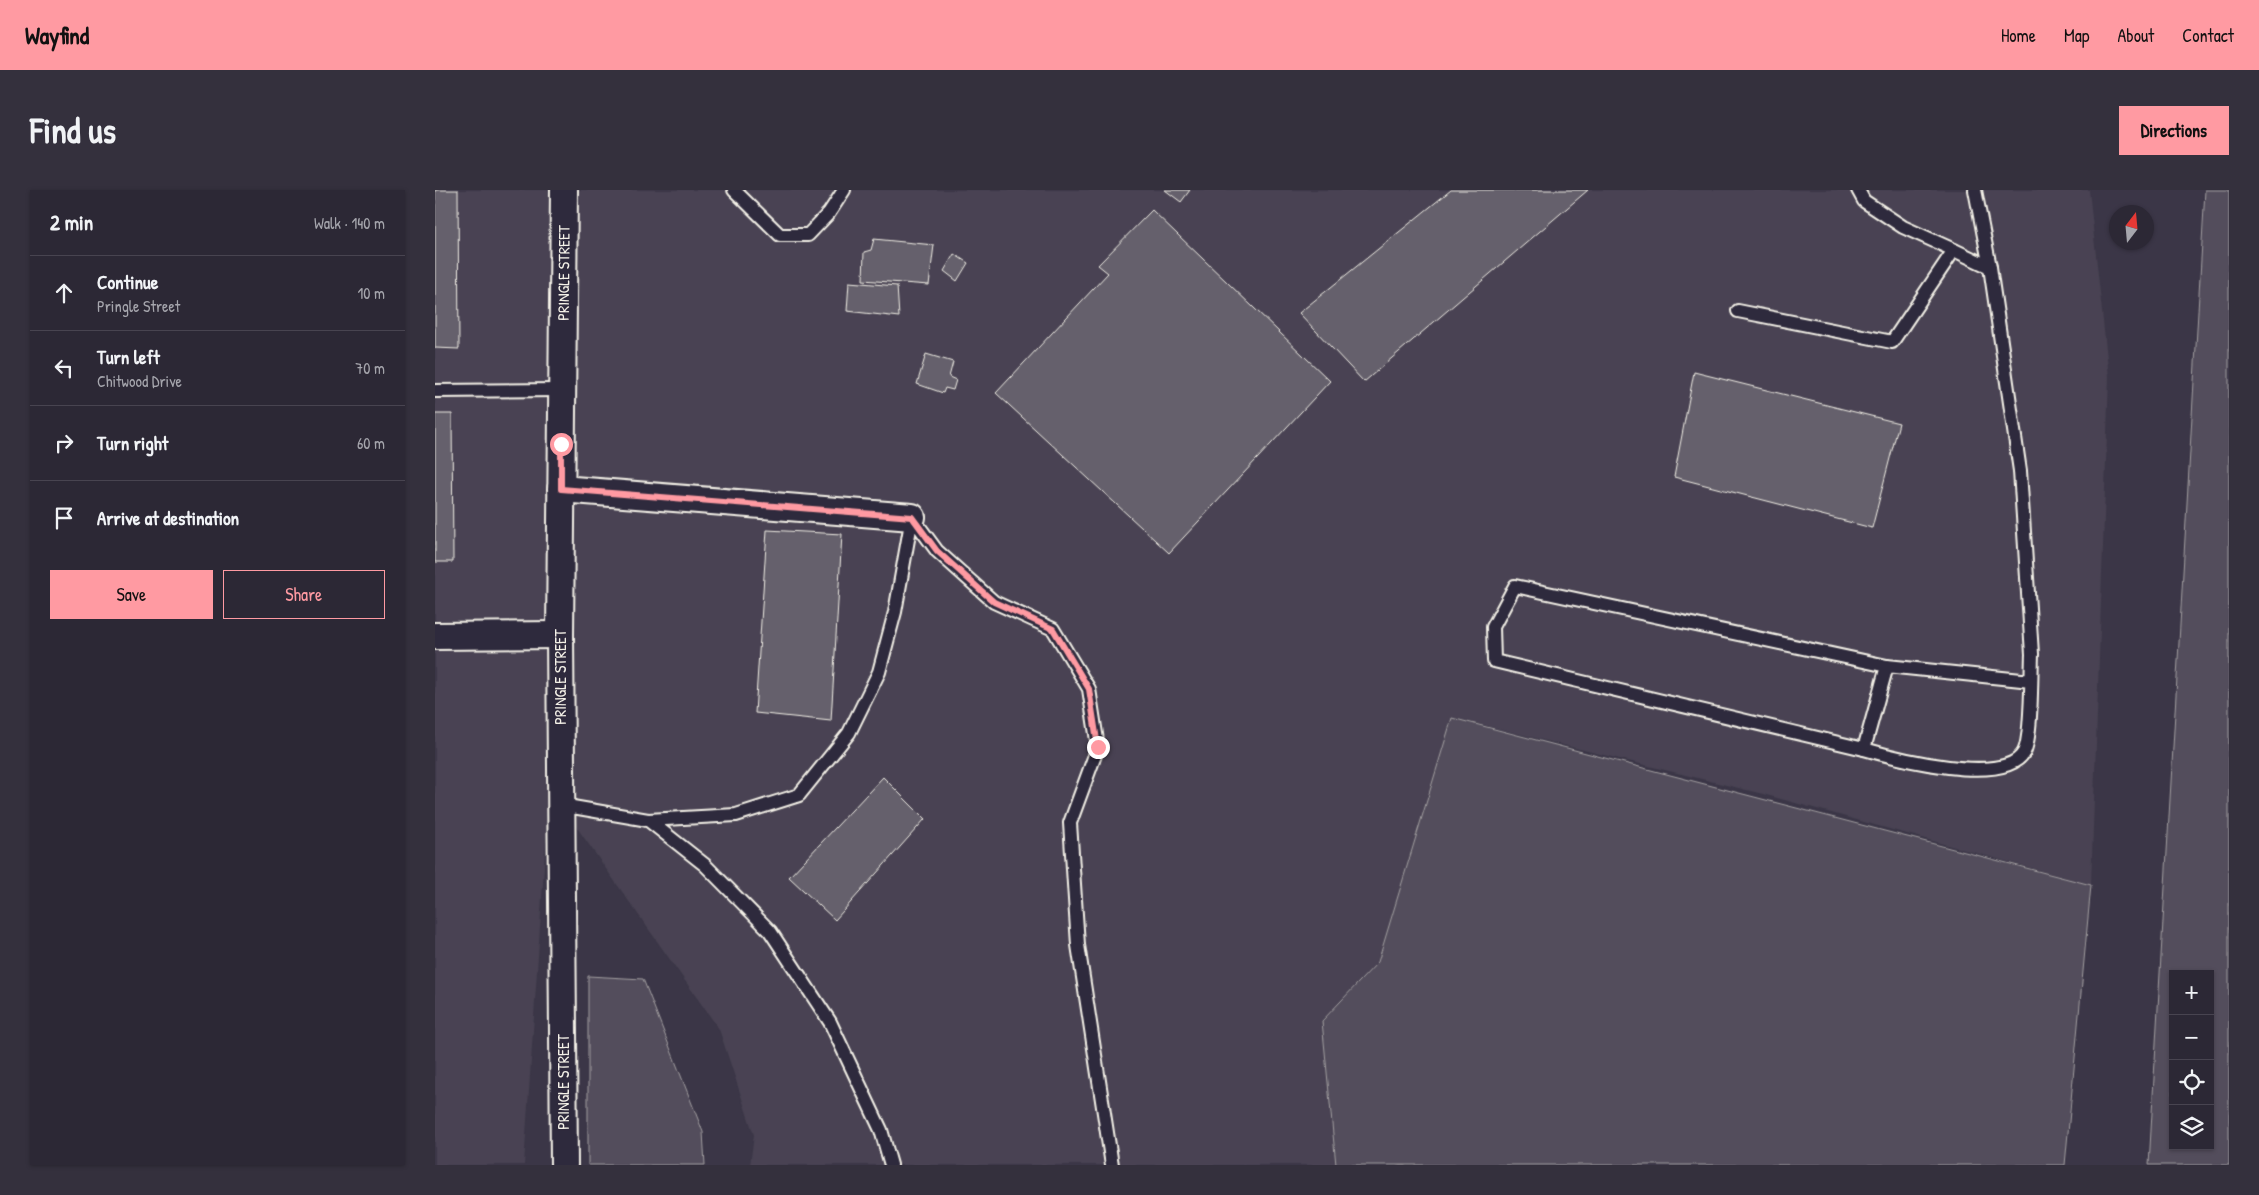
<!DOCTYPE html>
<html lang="en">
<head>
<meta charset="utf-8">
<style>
  body { margin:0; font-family:"Patrick Hand",sans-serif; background:#34303d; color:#f1f3f6 }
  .controls { position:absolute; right:15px; bottom:15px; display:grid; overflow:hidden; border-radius:0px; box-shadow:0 1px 4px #0004 }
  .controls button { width:45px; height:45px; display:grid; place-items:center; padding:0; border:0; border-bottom:1px solid #484450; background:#2c2835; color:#f1f3f6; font:25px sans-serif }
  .compass { position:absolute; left:1674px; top:15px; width:45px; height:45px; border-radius:50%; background:#2c2835; box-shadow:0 1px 4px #0004; rotate:16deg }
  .stop { position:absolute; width:15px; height:15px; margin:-11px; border:4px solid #ff9aa2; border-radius:50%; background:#fff }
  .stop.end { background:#ff9aa2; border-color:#fff; box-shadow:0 1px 5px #0008 }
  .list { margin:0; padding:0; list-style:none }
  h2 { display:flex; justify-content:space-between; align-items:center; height:65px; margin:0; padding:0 20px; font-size:21px }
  h2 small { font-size:16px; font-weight:400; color:#a6a6ad }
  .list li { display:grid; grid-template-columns:32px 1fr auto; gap:15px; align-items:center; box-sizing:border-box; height:75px; padding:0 20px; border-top:1px solid #484450 }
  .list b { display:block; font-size:19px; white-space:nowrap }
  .list p { margin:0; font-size:16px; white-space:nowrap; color:#a6a6ad }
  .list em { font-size:16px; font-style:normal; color:#a6a6ad }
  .actions { display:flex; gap:10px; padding:15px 20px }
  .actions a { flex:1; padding:11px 0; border:1px solid #ff9aa2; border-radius:0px; text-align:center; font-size:18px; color:#ff9aa2 }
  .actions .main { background:#ff9aa2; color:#111 }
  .icon { flex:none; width:28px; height:28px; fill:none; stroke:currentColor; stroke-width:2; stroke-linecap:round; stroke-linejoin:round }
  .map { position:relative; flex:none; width:1794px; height:975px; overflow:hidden; border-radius:0px }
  header { display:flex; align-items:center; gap:30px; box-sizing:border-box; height:70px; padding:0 25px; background:#ff9aa2; color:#111 }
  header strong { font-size:24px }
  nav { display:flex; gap:28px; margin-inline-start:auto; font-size:18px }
  .intro { display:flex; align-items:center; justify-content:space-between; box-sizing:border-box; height:120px; padding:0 30px }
  h1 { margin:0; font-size:35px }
  .button { padding:12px 22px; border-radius:0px; background:#ff9aa2; color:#111; font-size:18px; font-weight:700 }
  main { display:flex; gap:30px; padding:0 30px }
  aside { flex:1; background:#2c2835; border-radius:0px; box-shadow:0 1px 4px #0004 }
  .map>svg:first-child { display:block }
</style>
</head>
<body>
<header>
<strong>Wayfind</strong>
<nav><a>Home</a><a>Map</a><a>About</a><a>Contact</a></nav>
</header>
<div class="intro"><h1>Find us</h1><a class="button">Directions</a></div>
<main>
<aside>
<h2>2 min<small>Walk · 140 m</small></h2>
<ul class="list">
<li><svg class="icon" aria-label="ahead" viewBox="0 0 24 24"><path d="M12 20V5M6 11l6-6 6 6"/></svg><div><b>Continue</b><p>Pringle Street</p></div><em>10 m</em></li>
<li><svg class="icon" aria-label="left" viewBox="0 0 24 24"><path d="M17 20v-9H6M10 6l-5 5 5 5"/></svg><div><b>Turn left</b><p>Chitwood Drive</p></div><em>70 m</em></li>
<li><svg class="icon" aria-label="right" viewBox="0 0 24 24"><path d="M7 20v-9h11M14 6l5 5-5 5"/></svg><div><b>Turn right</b></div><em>60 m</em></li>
<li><svg class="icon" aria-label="arrive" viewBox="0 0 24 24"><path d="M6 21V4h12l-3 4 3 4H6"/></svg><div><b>Arrive at destination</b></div></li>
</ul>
<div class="actions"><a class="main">Save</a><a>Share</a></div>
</aside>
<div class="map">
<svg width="1794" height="975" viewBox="0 0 1794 975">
  <rect width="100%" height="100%" fill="#3b3647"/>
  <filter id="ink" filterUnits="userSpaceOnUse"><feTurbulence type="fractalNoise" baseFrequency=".02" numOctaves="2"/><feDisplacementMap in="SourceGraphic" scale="10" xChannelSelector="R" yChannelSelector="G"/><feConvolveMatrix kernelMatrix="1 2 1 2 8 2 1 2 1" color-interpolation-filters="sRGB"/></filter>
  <g filter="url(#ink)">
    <polygon fill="#484352" points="0,0 1654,0 1674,187 1656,695 1328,604 1018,528 943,772 887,831 901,975 315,975 319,945 284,839 126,615 124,454 89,975 0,975"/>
    <g fill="#534e5c" stroke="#a4a0a2" fill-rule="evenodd">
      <path d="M1770,0H1794V975H1714ZM1738,784H1775V956H1738Z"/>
      <polygon points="1017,528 1656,695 1630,975 901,975 887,831 943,772"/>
      <polygon points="153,786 208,789 268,942 270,975 153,975"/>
    </g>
    <g fill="#65616c" stroke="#f4f1e8">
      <polygon points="0,0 23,0 24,159 0,158"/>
      <polygon points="730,0 755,0 746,12"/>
      <polygon points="1016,0 1153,0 929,192 864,123"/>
      <polygon points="717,20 895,191 734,363 561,203 673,83 663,75"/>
      <polygon points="439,49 499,55 494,95 428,90 429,62 436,60"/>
      <polygon points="519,64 533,73 522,91 509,81"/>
      <polygon points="414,92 462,96 464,127 412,121"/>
      <polygon points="491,164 518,172 514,187 521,190 518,200 510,198 508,203 482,194"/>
      <polygon points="1259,182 1464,233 1437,338 1239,287"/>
      <polygon points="0,224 17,224 18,372 0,372"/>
      <polygon points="332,340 407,344 396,531 320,523"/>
      <polygon points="448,587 490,629 400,730 354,687"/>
    </g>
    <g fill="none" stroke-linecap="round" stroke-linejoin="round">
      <g stroke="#f4f1e8" stroke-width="16">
        <g id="service">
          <polyline points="299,0 345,45 373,45 394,23 409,0"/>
          <polyline points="1423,0 1429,11 1468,37 1519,60"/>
          <path d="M1540,0L1555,77L1585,281L1597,464C1596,484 1597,547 1589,562C1570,597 1460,568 1429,559L1452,476L1596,491"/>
          <polyline points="1303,121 1457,152 1519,60 1555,77"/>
          <polyline points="0,201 127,200"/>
          <polyline points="1429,559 1059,471 1058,437 1080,396 1452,476"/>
          <polyline points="126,615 213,630 301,625 364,605 414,543 444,482 460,422 477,327 502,361 559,412 618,439 654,499 663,557 635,633 643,755 677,975"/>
          <polyline points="213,630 270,675 335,741 395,832 446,940 456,975"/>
        </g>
      </g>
      <g stroke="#f4f1e8" stroke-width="30">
        <g id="minor">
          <polyline points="126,299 477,327"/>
          <polyline points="0,446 125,445"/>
          <path id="s1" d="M129,975L125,445L129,0"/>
        </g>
      </g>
      <use href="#service" stroke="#2f2a3d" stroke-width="12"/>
      <use href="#minor" stroke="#2f2a3d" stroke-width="26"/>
    </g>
  </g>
  <g fill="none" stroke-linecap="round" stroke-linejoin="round" filter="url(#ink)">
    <polyline stroke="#ff9aa2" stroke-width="6" points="126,254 126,299 477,327 502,361 559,412 618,439 654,499 663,557"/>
  </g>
  <g text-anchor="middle" stroke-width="4" stroke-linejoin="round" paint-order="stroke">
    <g font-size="16" fill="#f4f1e8" stroke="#2f2a3d">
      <text dy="6" stroke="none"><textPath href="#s1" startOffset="892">PRINGLE STREET</textPath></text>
      <text transform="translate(125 487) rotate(-90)" y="6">PRINGLE STREET</text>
      <text transform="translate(128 892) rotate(-90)" y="6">PRINGLE STREET</text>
    </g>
  </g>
</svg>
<div class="controls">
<button>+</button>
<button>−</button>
<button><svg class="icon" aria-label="locate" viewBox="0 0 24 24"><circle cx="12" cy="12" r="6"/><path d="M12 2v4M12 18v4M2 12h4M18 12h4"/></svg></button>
<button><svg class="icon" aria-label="layers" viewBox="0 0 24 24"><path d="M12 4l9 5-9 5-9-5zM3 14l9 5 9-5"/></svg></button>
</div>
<svg class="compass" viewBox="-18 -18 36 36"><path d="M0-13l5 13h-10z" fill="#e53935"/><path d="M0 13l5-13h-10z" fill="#a6a6ad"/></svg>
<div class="stop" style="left:126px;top:254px"></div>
<div class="stop end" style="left:663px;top:557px"></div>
</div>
</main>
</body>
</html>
